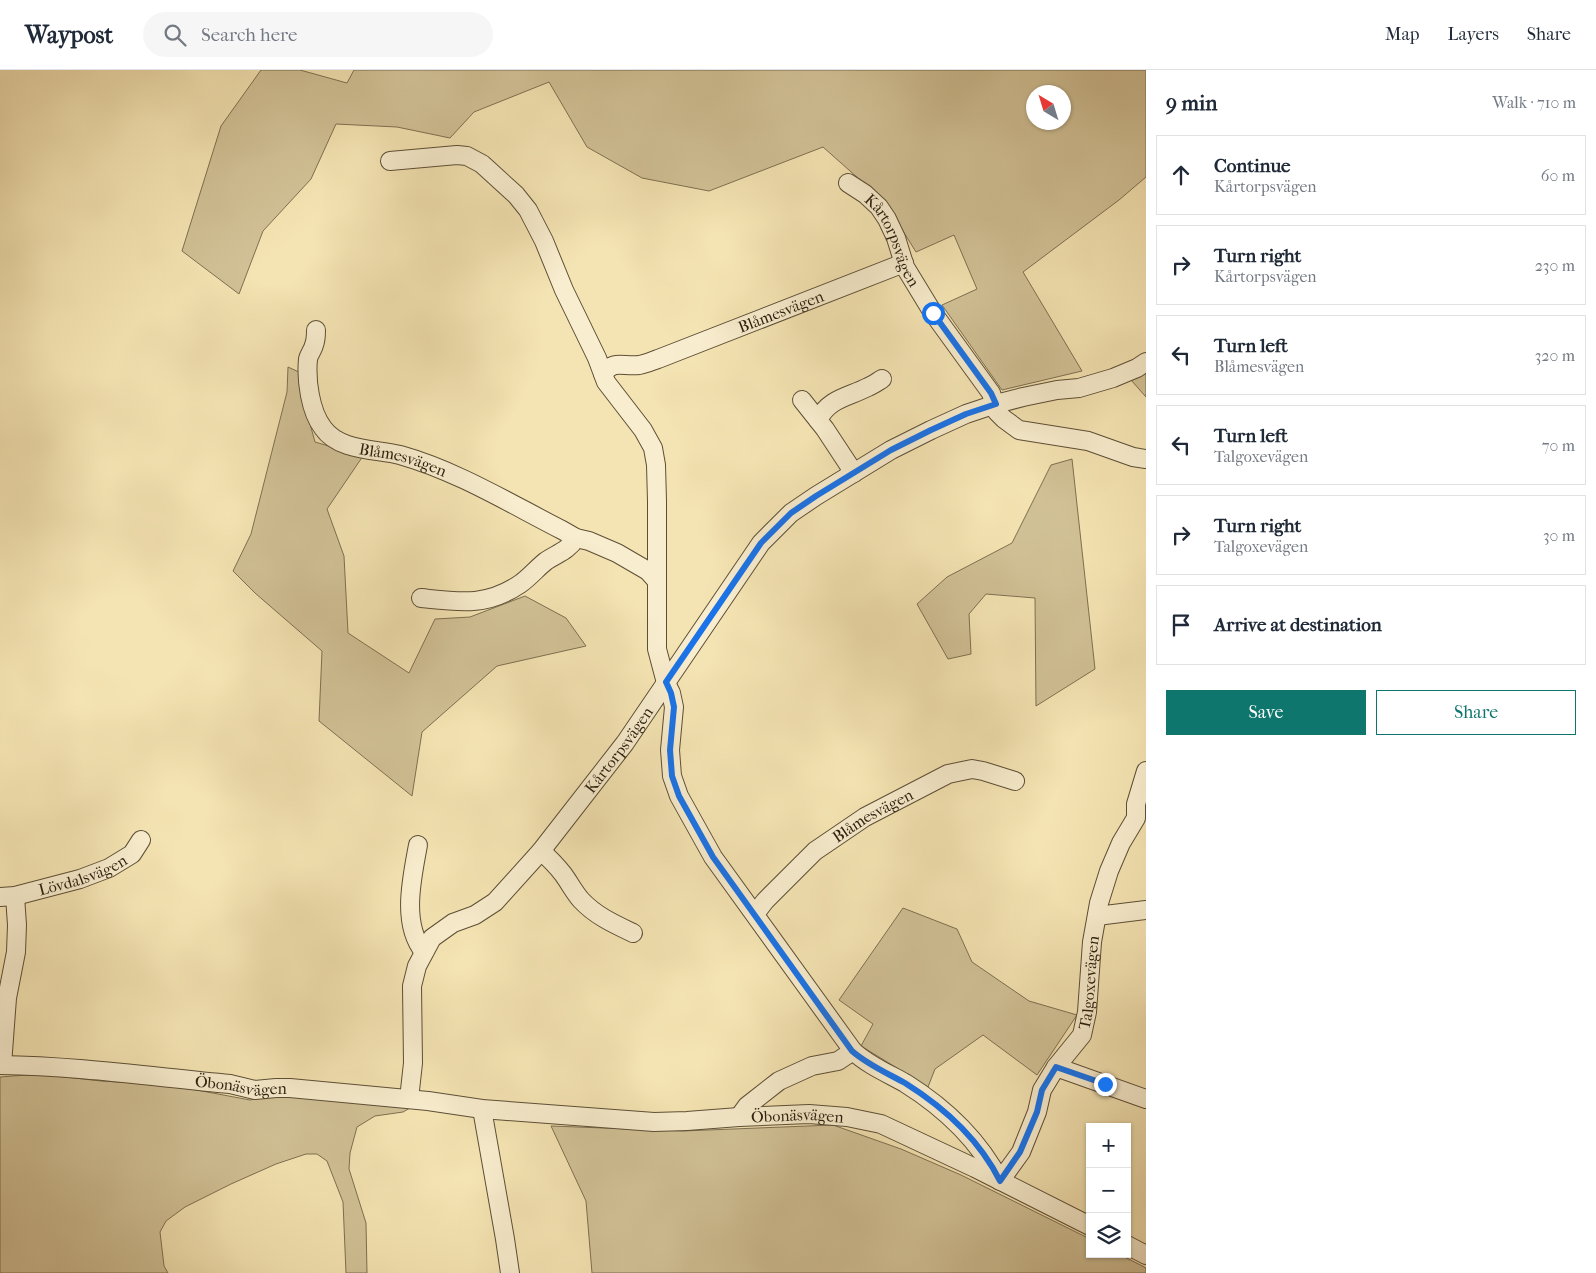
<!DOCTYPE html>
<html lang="en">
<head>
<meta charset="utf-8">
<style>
  body { margin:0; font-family:"IM FELL French Canon",serif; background:#f6f6f7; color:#1f2937 }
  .controls { position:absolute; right:15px; bottom:15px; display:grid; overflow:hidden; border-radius:0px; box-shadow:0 1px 4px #0004 }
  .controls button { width:45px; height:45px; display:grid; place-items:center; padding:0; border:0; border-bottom:1px solid #e0e1e3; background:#fff; color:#1f2937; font:25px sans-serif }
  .compass { position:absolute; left:1026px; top:15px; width:45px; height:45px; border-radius:50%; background:#fff; box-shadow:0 1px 4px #0004; rotate:322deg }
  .stop { position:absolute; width:15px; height:15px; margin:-11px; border:4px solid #1a73e8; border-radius:50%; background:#fff }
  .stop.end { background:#1a73e8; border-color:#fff; box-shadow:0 1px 5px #0008 }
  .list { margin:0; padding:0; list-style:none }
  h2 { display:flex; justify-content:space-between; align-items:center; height:65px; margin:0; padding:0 20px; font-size:21px }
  h2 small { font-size:16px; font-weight:400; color:#747a83 }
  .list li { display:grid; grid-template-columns:32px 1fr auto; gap:15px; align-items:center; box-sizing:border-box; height:80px; margin:0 10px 10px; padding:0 10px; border:1px solid #e0e1e3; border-radius:0px }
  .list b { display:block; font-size:19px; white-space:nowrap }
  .list p { margin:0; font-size:16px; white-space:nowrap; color:#747a83 }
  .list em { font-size:16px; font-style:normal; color:#747a83 }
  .actions { display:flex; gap:10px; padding:15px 20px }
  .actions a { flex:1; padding:11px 0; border:1px solid #0f766e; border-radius:0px; text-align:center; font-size:18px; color:#0f766e }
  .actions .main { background:#0f766e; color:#fff }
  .icon { flex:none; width:28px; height:28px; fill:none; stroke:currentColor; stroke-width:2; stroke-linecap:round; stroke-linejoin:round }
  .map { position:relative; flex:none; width:1146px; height:1203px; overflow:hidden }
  header { display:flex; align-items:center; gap:30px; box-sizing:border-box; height:70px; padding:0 25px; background:#fff; border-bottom:1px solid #e0e1e3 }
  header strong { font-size:24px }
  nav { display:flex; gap:28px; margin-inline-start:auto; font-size:18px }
  .search { width:350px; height:45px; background:#f6f6f7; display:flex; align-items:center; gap:12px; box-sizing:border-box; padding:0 18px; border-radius:28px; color:#747a83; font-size:19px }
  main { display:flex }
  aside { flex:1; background:#fff }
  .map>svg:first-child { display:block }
</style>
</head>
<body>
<header>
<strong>Waypost</strong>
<div class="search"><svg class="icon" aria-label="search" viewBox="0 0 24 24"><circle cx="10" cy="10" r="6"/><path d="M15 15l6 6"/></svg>Search here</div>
<nav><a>Map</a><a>Layers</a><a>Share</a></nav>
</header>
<main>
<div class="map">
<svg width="1146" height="1203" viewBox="0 0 1146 1203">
  <rect width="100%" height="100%" fill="#f5e4b3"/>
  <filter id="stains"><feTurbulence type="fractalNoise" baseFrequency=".004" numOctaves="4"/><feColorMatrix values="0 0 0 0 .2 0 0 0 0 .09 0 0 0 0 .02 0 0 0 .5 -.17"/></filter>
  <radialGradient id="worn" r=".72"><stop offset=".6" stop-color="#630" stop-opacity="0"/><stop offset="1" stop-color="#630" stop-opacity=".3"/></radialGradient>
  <g fill="#d2c297" stroke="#7e7052" fill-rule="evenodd">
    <path d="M261,0H300L347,13L354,0H1146V107L1119,130L1023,202L1082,301L1002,320L942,235L977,219L954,165L916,182L885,132L823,77L709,121L642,108L587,77L549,12L474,42L450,68L397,57L336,54L311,109L263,161L239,224L182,181L221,56ZM1034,22H1064V52H1034Z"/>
    <polygon points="288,297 301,303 304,332 315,372 363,386 327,439 344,486 348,563 409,603 435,549 470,547 525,526 566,548 586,576 497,596 422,662 412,726 319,651 322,581 255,523 233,501 251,464 287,322"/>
    <polygon points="1146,299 1146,327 1131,310"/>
    <polygon points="1072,389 1095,599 1036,636 1035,528 986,524 969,544 971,584 948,589 917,534 947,507 1012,473 1051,395"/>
    <polygon points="903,838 957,859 972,892 1029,931 1077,945 1037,1005 983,965 935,999 928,1017 861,976 873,954 839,930"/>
    <polygon points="39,1004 101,1011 170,1015 250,1030 277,1025 410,1038 403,1042 375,1046 357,1057 350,1083 349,1099 366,1153 367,1203 346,1203 343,1132 327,1091 317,1084 306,1084 276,1094 231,1114 185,1137 166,1151 160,1162 164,1196 168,1203 0,1203 0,1007"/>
    <polygon points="833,1055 901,1079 961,1105 1090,1169 1090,1184 1119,1184 1146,1198 1146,1203 592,1203 586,1131 551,1056 683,1061"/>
  </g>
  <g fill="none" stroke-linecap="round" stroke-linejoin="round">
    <g stroke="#5d4f36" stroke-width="20">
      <g id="minor">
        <polyline points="390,91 457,85 467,86 482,94 516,125 528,140 544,171 564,220 597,288 606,312 643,360 653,378 656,395 657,431 657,579 666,613 671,623 674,637 670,680 672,706 679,726 713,787 853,981 838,991 812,996 779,1011 747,1036 739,1047"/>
        <path id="s1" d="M848,113L865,124L879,137L887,149L896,168L905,197L933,243L991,323L997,342L1004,349L1019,360L1088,371L1133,387L1146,389"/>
        <path id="s2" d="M316,260C316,265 316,270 314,275C313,280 309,284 308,289C306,310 310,341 323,358C339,381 375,379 400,385C457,401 509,433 562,460L576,468L589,471L617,483L648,501L656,510"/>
        <path id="s3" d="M603,304C614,289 623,297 639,295C645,294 652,291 658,289L904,193"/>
        <polyline points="802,330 825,359 854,403"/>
        <path d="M818,350C829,328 849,327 868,317C873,315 877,312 882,309"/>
        <path d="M421,528C459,532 486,537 520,514C530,507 537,498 546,491C558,483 568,481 576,468"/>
        <path d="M418,775C412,808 401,854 424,882"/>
        <path d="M541,781C549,788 556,795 563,804C569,812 574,822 581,830C596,846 614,854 633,863"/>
        <path id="s4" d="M0,827L15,826L80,809L109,798L132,784L141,770"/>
        <path id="s5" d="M755,844L765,831L815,781L865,747L948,704L972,699L983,701L1015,711"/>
        <polyline points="1097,846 1146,840"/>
        <path id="s6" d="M853,981C868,995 887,1003 905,1013C945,1038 978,1069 1000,1111L1021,1082L1037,1042L1042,1020L1056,997L1082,965L1087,942L1092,872L1099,833L1109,801L1121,773L1136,748V734L1146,701"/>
        <path id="s7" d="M0,995C77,996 154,1007 230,1014L255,1020L276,1018H290L428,1031L482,1039L654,1052L687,1051L739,1047L809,1044L847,1047L881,1054L975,1098L1090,1156"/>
        <polyline points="2,995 7,928 16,882 17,855 15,826"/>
        <polyline points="1056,997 1146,1029"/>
        <path id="s8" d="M409,1029L413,993L412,916L417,896L432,868L453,853L475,845L495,832L541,781L625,673L761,473L791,443L816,426L891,380L931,360L966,344L996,334L1023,327L1057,320L1079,318L1113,308L1137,298L1146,292"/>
        <polyline points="482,1039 505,1169 510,1203"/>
        <polyline points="1127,1175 1146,1185"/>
      </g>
    </g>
    <use href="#minor" stroke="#f8edce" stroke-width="18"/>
  </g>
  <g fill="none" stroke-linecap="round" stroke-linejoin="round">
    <path stroke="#1a73e8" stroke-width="6" d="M933,243L991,323L996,334L966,344L931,360L891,380L816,426L791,443L761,473L666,612L671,623L674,637L670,680L672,706L679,726L713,787L852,981C868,995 887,1003 905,1013C945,1038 979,1069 1000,1111L1020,1082L1037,1042L1042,1020L1056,997L1105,1014"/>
  </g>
  <g text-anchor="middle" stroke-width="4.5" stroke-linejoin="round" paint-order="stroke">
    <g font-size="16" fill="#2a1d0d" stroke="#f8edce">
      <text dy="6" stroke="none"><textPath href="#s1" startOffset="75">Kårtorpsvägen</textPath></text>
      <text dy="6" stroke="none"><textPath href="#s3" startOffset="191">Blåmesvägen</textPath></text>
      <text dy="6" stroke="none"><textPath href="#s2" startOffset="190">Blåmesvägen</textPath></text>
      <text dy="6" stroke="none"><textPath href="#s8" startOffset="435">Kårtorpsvägen</textPath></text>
      <text dy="6" stroke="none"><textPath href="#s5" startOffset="155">Blåmesvägen</textPath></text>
      <text dy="6" stroke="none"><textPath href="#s4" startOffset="86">Lövdalsvägen</textPath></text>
      <text dy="6" stroke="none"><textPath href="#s6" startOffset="422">Talgoxevägen</textPath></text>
      <text dy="6" stroke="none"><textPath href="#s7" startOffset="242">Öbonäsvägen</textPath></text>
      <text dy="6" stroke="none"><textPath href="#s7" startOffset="801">Öbonäsvägen</textPath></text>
    </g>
  </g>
  <rect width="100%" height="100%" filter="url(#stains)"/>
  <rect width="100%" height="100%" fill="url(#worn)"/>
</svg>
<div class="controls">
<button>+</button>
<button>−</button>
<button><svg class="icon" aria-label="layers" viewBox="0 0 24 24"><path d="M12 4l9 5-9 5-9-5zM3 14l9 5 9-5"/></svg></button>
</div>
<svg class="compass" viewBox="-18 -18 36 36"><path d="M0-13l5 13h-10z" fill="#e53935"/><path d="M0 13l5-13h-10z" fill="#747a83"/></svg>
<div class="stop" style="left:933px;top:243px"></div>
<div class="stop end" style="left:1105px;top:1014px"></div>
</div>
<aside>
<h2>9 min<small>Walk · 710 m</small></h2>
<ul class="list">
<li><svg class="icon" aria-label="ahead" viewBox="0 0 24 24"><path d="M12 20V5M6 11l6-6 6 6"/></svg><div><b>Continue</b><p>Kårtorpsvägen</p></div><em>60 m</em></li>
<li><svg class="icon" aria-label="right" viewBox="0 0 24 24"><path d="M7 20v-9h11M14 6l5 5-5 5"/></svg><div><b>Turn right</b><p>Kårtorpsvägen</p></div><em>230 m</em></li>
<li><svg class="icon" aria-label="left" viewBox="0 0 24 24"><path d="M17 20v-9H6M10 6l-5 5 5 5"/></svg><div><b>Turn left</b><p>Blåmesvägen</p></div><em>320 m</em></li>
<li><svg class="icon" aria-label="left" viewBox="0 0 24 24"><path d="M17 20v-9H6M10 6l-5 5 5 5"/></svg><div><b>Turn left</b><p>Talgoxevägen</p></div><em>70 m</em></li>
<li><svg class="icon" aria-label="right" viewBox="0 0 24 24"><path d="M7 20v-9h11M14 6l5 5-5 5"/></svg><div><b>Turn right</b><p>Talgoxevägen</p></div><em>30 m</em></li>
<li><svg class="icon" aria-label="arrive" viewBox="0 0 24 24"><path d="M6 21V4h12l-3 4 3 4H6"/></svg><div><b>Arrive at destination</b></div></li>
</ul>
<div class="actions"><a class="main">Save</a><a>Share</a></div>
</aside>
</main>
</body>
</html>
